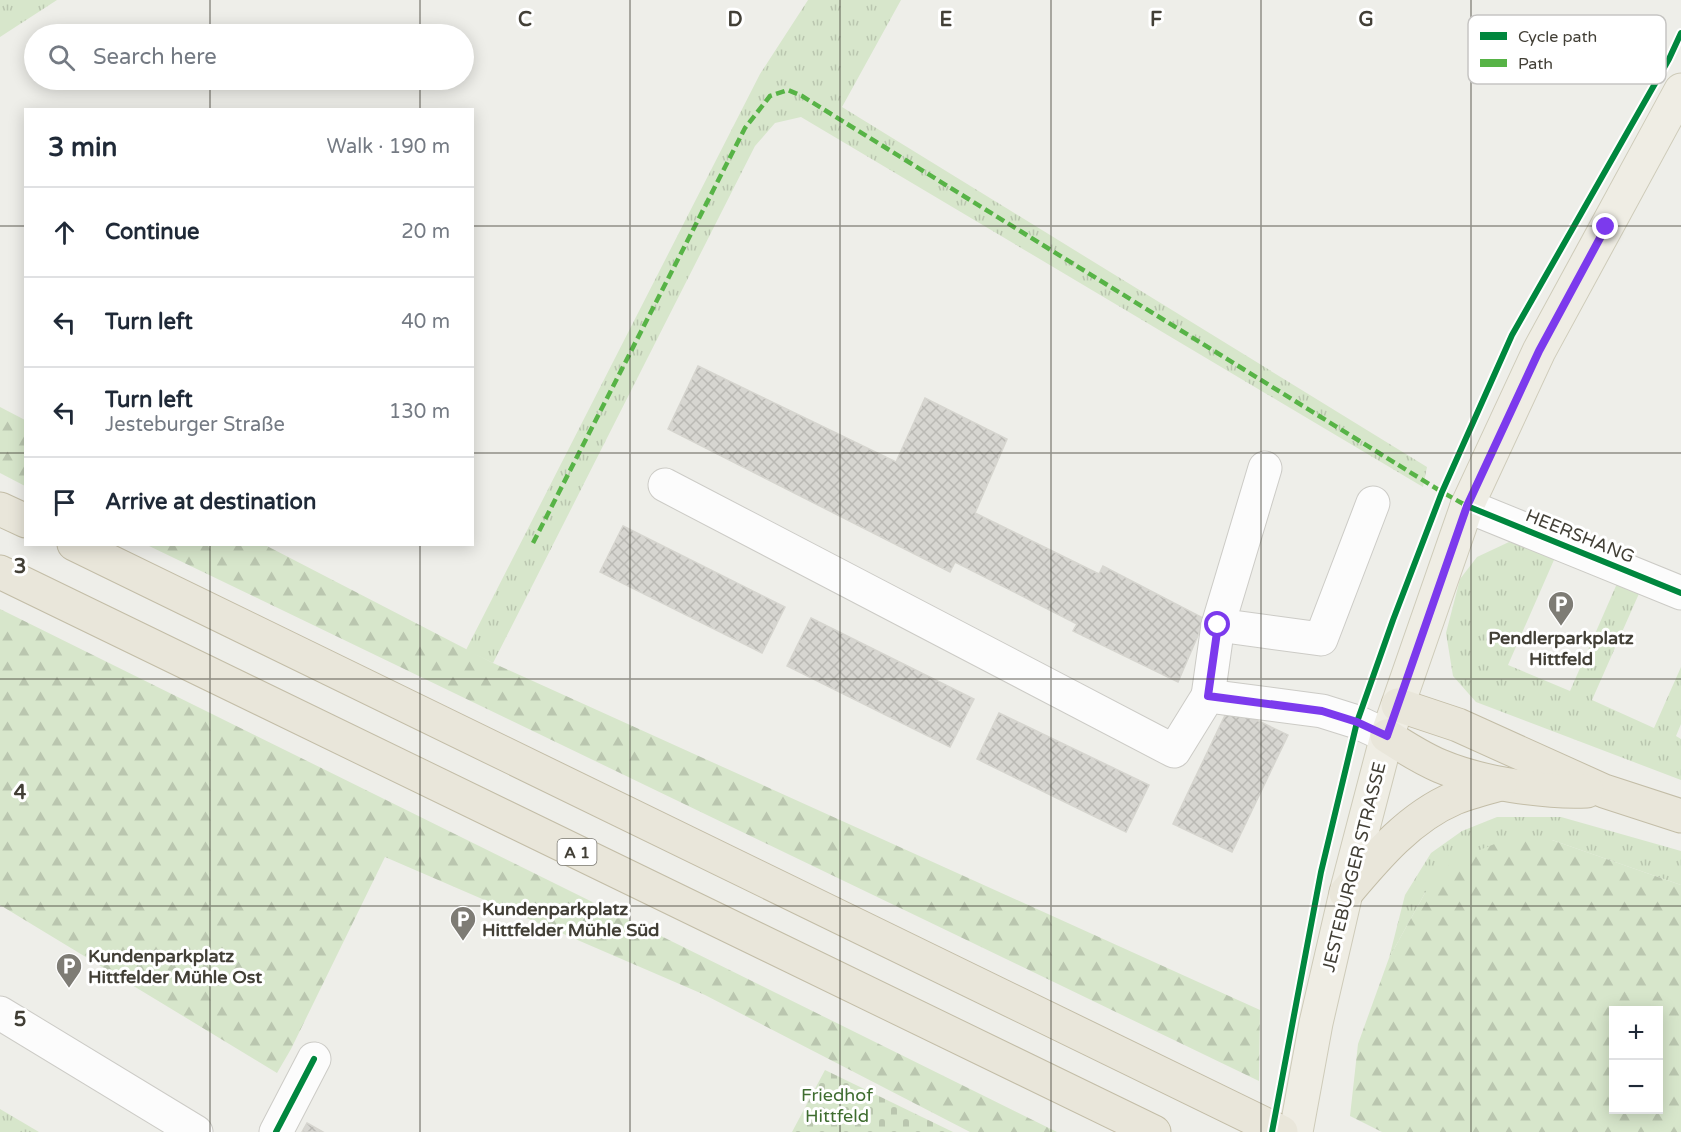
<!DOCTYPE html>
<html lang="en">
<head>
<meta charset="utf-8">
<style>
  body { margin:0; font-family:"Varela Round",sans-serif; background:#f2f2f3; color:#1f2937 }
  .controls { position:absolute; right:18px; bottom:18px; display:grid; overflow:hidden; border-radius:0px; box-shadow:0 3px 15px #0003 }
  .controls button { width:54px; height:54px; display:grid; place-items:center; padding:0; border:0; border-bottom:2px solid #e0e1e3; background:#fff; color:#1f2937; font:30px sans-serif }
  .stop { position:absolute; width:18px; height:18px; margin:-14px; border:4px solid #7c3aed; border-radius:50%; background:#fff }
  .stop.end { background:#7c3aed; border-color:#fff; box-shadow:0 2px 6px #0008 }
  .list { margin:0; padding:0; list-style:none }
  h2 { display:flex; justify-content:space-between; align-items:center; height:78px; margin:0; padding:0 24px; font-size:26px }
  h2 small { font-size:20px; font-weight:400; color:#747a83 }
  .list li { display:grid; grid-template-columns:39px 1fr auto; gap:18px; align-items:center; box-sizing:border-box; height:90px; padding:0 24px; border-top:2px solid #e0e1e3 }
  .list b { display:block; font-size:22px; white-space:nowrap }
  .list p { margin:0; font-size:20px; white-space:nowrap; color:#747a83 }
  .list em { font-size:20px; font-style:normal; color:#747a83 }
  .icon { flex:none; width:33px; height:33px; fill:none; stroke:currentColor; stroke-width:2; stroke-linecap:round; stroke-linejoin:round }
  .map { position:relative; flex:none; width:1681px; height:1132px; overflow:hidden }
  .search { position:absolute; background:#fff; box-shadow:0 3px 15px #0003; left:24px; top:24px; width:450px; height:66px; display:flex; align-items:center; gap:15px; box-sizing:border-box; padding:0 21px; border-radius:33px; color:#747a83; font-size:22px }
  .panel { position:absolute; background:#fff; box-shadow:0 3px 15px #0003; left:24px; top:108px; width:450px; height:438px; border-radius:0px }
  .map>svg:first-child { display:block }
</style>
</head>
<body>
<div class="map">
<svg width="1681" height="1132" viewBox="0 0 1681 1132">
  <defs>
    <pattern id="grass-tufts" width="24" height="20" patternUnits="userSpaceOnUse" patternTransform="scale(1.5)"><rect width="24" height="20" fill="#d7e6cb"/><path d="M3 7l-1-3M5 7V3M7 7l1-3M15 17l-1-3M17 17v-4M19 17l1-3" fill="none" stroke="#bac6af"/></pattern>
    <pattern id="forest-firs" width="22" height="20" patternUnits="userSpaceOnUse" patternTransform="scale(1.5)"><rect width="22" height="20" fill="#d7e6cb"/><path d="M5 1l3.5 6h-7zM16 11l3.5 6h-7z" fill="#bac6af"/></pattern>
    <pattern id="cemetery-stones" width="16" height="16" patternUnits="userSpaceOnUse" patternTransform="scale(1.5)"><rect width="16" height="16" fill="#d7e6cb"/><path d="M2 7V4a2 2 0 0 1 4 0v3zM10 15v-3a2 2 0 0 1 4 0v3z" fill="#bac6af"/></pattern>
    <pattern id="building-cross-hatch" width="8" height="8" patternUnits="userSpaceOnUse" patternTransform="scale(1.5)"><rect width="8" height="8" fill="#d7d6d1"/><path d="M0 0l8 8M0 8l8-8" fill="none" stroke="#bab9b4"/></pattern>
  </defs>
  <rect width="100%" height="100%" fill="#eeeee9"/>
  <g fill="url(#grass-tufts)">
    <polygon points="0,0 57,0 0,37"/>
    <polygon points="808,0 901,0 842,107 1427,467 1423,487 801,117 775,123 755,146 493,663 466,650 760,74"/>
    <polygon points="1509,542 1557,553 1508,665 1570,691 1619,579 1641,589 1592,700 1654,728 1681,667 1681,724 1676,736 1681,739 1681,780 1476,702 1453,676 1446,633 1460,579 1477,557"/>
    <polygon points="1497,817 1561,817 1681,851 1681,885 1552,840 1425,893 1389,958 1405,895 1431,853 1462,831"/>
    <polygon points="0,1109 39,1132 0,1132"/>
  </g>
  <g fill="url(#forest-firs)" fill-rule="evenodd">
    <polygon points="0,407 25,420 25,486 0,473"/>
    <polygon points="147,545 265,545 493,663 1260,1010 1259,1081"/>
    <polygon points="0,609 1057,1132 970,1132 705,995 385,857 291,1049 277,1073 0,905"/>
    <path d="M1552,840L1681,885V1132H1382L1350,1116L1358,1044L1389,958L1425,893L1452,861L1502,841ZM1658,1010V1110H1614V1010Z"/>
  </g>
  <polygon fill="url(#cemetery-stones)" points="825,1070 953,1132 792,1132"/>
  <g fill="url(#building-cross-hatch)" stroke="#d6d5cf" stroke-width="1.5">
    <polygon points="698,366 896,462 925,398 1007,439 975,513 1099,574 1103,566 1205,619 1178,682 1073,631 1077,624 955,562 950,572 668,429"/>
    <polygon points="623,526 785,607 762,653 600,572"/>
    <polygon points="811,618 974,699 950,747 787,666"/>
    <polygon points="1229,707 1288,735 1232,852 1173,824"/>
    <polygon points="999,713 1149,785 1126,832 977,759"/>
    <polygon points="307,1123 323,1132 302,1132"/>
  </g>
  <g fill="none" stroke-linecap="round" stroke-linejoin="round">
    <g stroke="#cccbc6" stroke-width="35">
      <g id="minor">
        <polyline points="665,485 1174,751 1208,696 1322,711 1357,722 1387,736"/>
        <polyline points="1467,506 1681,593"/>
        <polyline points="1218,625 1265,468"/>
        <polyline points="1208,696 1218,625 1321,639 1373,503"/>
        <polyline points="0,1013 196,1132"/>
        <polyline points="276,1132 314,1059"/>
      </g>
    </g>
    <g stroke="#cecbb9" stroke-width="35">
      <polyline id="major" points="1296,1132 1316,1023 1346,893 1387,736 1467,506 1539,351 1681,90"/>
    </g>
    <g stroke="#c3bda7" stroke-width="35">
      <g id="highway">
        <polyline points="0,509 26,521"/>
        <polyline points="74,544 1281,1132"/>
        <polyline points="0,572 1154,1132"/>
        <polyline points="1398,705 1458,725 1604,791 1681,816"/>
        <path d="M1387,736C1404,747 1421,758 1440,766C1480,783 1544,793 1587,791"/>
        <path d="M1346,893C1377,856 1410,817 1455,798C1470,792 1485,788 1500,784"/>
      </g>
    </g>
    <use href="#minor" stroke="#fcfcfc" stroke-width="33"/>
    <use href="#major" stroke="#efede4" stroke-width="33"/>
    <use href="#highway" stroke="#e9e6da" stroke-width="33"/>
    <polyline stroke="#cfceca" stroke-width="4" stroke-dasharray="3 3" stroke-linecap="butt" points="1272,1132 1294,1023"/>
    <polyline stroke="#57b346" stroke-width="4.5" stroke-dasharray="9 4.5" stroke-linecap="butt" points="533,543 745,128 770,96 788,90 802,96 1442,492 1467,506"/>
    <g stroke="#fff" stroke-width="10">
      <g id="cycleway">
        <polyline points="1467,506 1681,593"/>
        <polyline points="276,1132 314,1059"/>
        <polyline points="1272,1132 1321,872 1357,722 1393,620 1442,492 1512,335 1669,59 1681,33"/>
      </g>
    </g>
    <use href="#cycleway" stroke="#00873e" stroke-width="6"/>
  </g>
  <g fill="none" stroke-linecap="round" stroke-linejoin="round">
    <polyline stroke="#7c3aed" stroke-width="8" points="1218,625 1208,696 1322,711 1357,722 1387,736 1467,506 1539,351 1606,227"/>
  </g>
  <path fill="none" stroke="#423f36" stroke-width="1.5" stroke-opacity="0.55" d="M210,0V34M420,0V34M630,0V1132M840,0V1132M1051,0V1132M1261,0V1132M1471,0V1132M210,80V110M420,80V110M0,226H26M472,226H1681M0,453H26M472,453H1681M210,544V1132M420,544V1132M0,679H1681M0,906H1681"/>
  <defs>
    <g id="parking-pin" transform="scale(1.35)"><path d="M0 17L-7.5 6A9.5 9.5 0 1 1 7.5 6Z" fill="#7e7c75" stroke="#fff"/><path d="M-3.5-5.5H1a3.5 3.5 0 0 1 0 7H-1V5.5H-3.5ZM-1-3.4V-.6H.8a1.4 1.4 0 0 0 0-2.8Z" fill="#fff"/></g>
  </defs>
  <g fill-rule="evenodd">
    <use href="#parking-pin" x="1561" y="604"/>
    <use href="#parking-pin" x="463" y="919"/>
    <use href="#parking-pin" x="69" y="966"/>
  </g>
  <g text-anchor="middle" stroke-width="6" stroke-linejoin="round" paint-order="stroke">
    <rect fill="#fff" stroke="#7b7972" stroke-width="1.5" x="557.5" y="839" width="39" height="26" rx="4.5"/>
    <g font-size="16" font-weight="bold" fill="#423f36">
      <text x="577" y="858">A 1</text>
    </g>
    <g font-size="18" fill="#423f36" stroke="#fff">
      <text transform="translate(1580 536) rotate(22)" y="6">HEERSHANG</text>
      <text transform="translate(1354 867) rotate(-76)" y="6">JESTEBURGER STRASSE</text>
    </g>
    <g font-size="18" font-weight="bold" fill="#423f36" stroke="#fff" text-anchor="start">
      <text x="1561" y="644" text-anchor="middle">Pendlerparkplatz<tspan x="1561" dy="21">Hittfeld</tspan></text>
      <text x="482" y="915">Kundenparkplatz<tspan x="482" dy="21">Hittfelder Mühle Süd</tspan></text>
      <text x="88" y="962">Kundenparkplatz<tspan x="88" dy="21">Hittfelder Mühle Ost</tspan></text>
    </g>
    <g font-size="18" fill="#3f6d30" stroke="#fff">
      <text x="837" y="1101">Friedhof<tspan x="837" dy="21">Hittfeld</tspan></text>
    </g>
  </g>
  <rect x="1468" y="15" width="198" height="69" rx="9" fill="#fff" stroke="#c6c5c3" stroke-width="1.5"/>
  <rect x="1480" y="32" width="27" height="8" fill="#00873e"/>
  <rect x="1480" y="59" width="27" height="8" fill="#57b346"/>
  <g font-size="16" fill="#423f36">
    <text x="1518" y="42">Cycle path</text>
    <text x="1518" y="69">Path</text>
  </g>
  <g font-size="20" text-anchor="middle" font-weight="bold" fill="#423f36" stroke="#fff" stroke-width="6" stroke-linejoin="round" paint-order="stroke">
    <text x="525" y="26">C</text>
    <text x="735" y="26">D</text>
    <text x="946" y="26">E</text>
    <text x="1156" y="26">F</text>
    <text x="1366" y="26">G</text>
    <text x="20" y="573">3</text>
    <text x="20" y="799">4</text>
    <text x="20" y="1026">5</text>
  </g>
</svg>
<div class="controls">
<button>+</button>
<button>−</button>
</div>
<div class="stop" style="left:1218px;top:625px"></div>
<div class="stop end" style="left:1606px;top:227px"></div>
<div class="search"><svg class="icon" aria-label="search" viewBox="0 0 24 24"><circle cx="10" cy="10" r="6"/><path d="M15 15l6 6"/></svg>Search here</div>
<section class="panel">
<h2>3 min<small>Walk · 190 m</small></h2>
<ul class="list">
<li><svg class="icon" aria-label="ahead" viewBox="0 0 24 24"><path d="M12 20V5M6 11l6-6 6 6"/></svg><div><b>Continue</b></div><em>20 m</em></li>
<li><svg class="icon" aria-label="left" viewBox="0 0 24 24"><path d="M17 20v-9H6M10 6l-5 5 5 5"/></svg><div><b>Turn left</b></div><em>40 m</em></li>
<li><svg class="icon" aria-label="left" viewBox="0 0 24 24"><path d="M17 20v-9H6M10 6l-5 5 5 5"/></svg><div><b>Turn left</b><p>Jesteburger Straße</p></div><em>130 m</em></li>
<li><svg class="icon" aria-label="arrive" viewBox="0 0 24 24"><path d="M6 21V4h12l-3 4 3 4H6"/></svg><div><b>Arrive at destination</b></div></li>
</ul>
</section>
</div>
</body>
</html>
